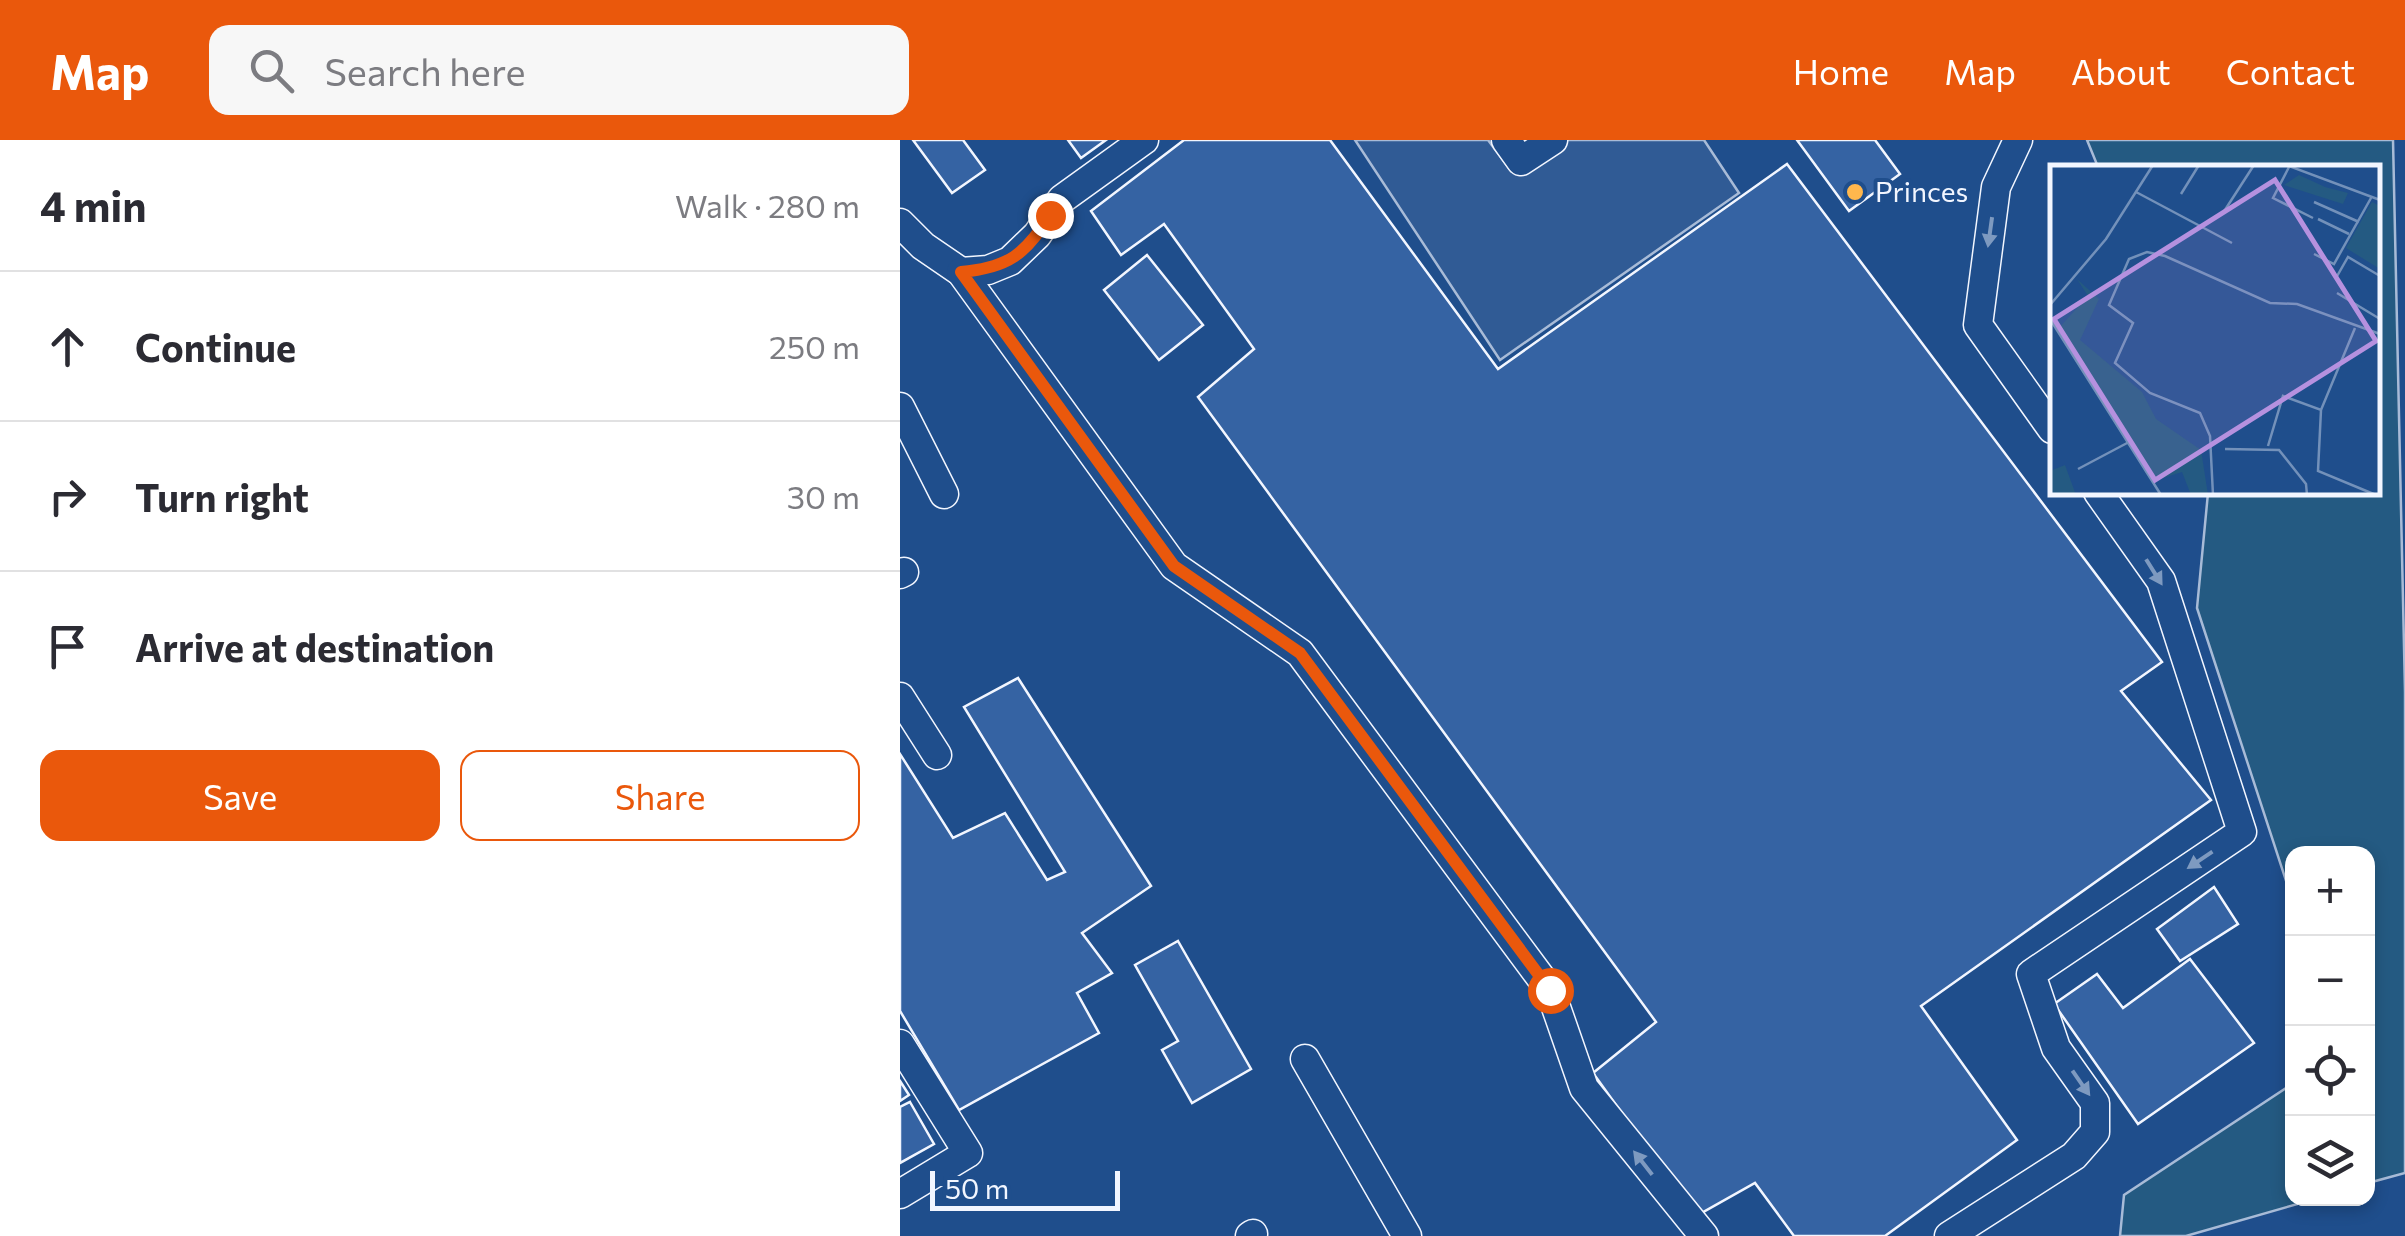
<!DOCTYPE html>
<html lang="en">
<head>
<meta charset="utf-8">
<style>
  body { margin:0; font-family:Commissioner,sans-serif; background:#f7f7f7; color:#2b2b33 }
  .controls { position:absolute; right:30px; bottom:30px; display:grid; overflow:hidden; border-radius:20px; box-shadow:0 5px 15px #0003 }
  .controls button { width:90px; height:90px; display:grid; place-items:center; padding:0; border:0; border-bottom:2px solid #e1e1e2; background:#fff; color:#2b2b33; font:50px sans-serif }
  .scale { position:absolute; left:30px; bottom:25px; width:190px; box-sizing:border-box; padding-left:10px; border:5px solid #f2f6ff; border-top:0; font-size:28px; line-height:35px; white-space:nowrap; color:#f2f6ff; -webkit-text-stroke:8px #1f4e8c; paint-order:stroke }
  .stop { position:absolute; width:30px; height:30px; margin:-22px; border:8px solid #ea580c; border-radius:50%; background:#fff }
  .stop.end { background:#ea580c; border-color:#fff; box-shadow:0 2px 10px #0008 }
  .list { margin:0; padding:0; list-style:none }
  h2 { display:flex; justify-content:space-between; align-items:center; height:130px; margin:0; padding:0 40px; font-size:42px }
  h2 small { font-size:32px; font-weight:400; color:#7c7c81 }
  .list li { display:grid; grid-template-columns:65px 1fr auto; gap:30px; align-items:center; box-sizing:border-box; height:150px; padding:0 40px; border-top:2px solid #e1e1e2 }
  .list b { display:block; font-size:38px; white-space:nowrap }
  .list em { font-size:32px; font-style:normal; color:#7c7c81 }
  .actions { display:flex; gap:20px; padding:30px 40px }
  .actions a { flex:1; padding:22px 0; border:2px solid #ea580c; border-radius:20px; text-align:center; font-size:35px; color:#ea580c }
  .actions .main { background:#ea580c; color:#fff }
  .icon { flex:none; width:55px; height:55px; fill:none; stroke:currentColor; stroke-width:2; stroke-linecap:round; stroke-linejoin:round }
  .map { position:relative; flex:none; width:1505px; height:1096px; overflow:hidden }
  header { display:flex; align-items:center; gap:60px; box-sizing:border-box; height:140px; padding:0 50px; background:#ea580c; color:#fff }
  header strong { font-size:48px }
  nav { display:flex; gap:55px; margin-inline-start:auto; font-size:35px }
  .search { width:700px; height:90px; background:#f7f7f7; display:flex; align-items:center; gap:25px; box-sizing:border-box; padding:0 35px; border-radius:20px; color:#7c7c81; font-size:38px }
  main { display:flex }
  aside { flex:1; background:#fff }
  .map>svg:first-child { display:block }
</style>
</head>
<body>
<header>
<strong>Map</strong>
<div class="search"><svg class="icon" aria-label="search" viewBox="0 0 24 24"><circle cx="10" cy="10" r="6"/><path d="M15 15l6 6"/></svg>Search here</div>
<nav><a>Home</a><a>Map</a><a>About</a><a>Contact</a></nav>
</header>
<main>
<aside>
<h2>4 min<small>Walk · 280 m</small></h2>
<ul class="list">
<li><svg class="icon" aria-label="ahead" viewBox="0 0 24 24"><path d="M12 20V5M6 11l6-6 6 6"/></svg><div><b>Continue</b></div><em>250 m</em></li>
<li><svg class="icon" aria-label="right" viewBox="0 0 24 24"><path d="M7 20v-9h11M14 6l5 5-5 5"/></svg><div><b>Turn right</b></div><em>30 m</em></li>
<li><svg class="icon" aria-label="arrive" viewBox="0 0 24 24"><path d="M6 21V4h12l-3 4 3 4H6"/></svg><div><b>Arrive at destination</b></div></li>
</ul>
<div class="actions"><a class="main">Save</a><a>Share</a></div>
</aside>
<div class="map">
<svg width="1505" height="1096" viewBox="0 0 1505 1096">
  <rect width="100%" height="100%" fill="#1f4e8c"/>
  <g fill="#245a82" stroke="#a8bbd7" stroke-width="2.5">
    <polygon points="1187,0 1493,0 1505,552 1505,1033 1468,1043 1468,714 1392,714 1392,759 1297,468 1308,353 1478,352 1478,28 1198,27"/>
    <polygon points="1392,944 1392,1058 1415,1059 1286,1096 1220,1096 1224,1055"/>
  </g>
  <polygon fill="#305b95" stroke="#a8bbd7" stroke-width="2.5" points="455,0 588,0 611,31 654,0 804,0 839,53 600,220"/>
  <g fill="#3563a3" stroke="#f2f6ff" stroke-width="2.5">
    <polygon points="13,0 63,0 85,30 52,53"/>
    <polygon points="168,0 206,0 181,18"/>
    <polygon points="284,0 430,0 598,229 887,24 1262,522 1221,551 1311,660 1021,866 1117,1000 985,1096 894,1096 855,1043 796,1076 693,933 756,882 298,257 354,209 264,84 221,115 191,71"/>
    <polygon points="897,0 975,0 1000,34 949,71"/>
    <polygon points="247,115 303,185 259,220 204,150"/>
    <polygon points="118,538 251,746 182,793 212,833 177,853 199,893 59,970 0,871 0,614 53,698 105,673 147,740 165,732 64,567"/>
    <polygon points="1314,747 1338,784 1280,821 1257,789"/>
    <polygon points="278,801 351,929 292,963 262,910 278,901 235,825"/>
    <polygon points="1290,819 1354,903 1238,984 1154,864 1197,834 1223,868"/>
    <polygon points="0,941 9,955 0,961"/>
    <polygon points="10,962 34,1004 0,1023 0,967"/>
  </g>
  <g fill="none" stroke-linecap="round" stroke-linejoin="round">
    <g stroke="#f2f6ff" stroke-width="31">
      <g id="minor">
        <polyline points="606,0 621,21 653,0"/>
        <polyline points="1118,0 1096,47 1078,185 1152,289"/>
        <polyline points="0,83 23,106 61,132 274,426 400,513 650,850 684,948 804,1096"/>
        <polyline points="61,132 88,130 110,121 137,95 162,59 244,0"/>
        <polyline points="0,267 44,354"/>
        <polyline points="0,434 4,432"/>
        <polyline points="0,557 37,615"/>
        <polyline points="0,904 68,1013 0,1054"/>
        <polyline points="405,919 507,1096"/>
        <polyline points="350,1096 353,1094"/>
        <polyline points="1049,1096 1174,1016 1195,992 1195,963 1156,908 1131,834 1342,692 1261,441 1198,352"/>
      </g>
    </g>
    <use href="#minor" stroke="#1f4e8c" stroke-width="28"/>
  </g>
  <defs><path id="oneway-solid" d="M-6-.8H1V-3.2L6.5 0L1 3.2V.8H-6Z" transform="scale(2.5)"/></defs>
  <g fill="#7e9ac0">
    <use href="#oneway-solid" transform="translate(1090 92) rotate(98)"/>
    <use href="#oneway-solid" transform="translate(1254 432) rotate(58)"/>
    <use href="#oneway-solid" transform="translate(1300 720) rotate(146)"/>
    <use href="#oneway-solid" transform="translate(1181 943) rotate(55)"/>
    <use href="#oneway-solid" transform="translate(743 1023) rotate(-128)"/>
  </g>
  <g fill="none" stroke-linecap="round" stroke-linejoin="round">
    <path stroke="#ea580c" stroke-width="12" d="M150,75C126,114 108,128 61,132L274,426L400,513L650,850"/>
  </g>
  <circle fill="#ffb74d" stroke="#1f4e8c" stroke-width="4" cx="955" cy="52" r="10"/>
  <g text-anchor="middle" stroke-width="8" stroke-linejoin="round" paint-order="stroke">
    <g font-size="28" fill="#f2f6ff" stroke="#1f4e8c" text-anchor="start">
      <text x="975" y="62">Princes</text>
    </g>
  </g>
  <g transform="translate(1150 25)">
    <rect width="330" height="330" fill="#1f4e8c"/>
    <path d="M249,10L275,22L298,28L293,39L234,20ZM322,37L330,41V104L296,83ZM27,114L49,134L30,175L92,227L106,254L151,285L158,330H141L132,307L107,315L8,164L38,131ZM15,300L26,330H0V306Z" fill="#245a82"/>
    <path fill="none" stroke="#7391ba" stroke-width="2.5" d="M236,0L330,35M239,2L223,33L263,53M86,27L182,78M131,29L149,0M264,37L309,57M173,48L204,0M268,54L299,69M264,89L284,99L321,33M286,113L298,92L330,111M287,128L330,154M0,140L56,74L103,0M0,154L111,330M271,245L268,306L326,330M218,281L233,231L271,245L305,163M175,284L229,285L256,319L257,330M28,304L79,277M163,330L160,271L150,248L100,228L65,198L83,158L59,140L79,94L97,87L115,91L220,138L247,139L330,169"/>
    <path fill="#b691df" fill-opacity="0.15" stroke="#b691df" stroke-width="5" d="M225,15L326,176L105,315L4,154Z"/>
    <rect width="330" height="330" fill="none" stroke="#f2f6ff" stroke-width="5"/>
  </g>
</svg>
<div class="controls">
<button>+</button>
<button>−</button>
<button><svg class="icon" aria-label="locate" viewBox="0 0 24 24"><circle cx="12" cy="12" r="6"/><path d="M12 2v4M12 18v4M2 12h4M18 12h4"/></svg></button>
<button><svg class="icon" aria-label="layers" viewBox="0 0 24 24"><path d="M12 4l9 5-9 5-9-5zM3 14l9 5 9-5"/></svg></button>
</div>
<div class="scale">50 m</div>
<div class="stop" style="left:650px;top:850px"></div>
<div class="stop end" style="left:150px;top:75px"></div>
</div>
</main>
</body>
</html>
